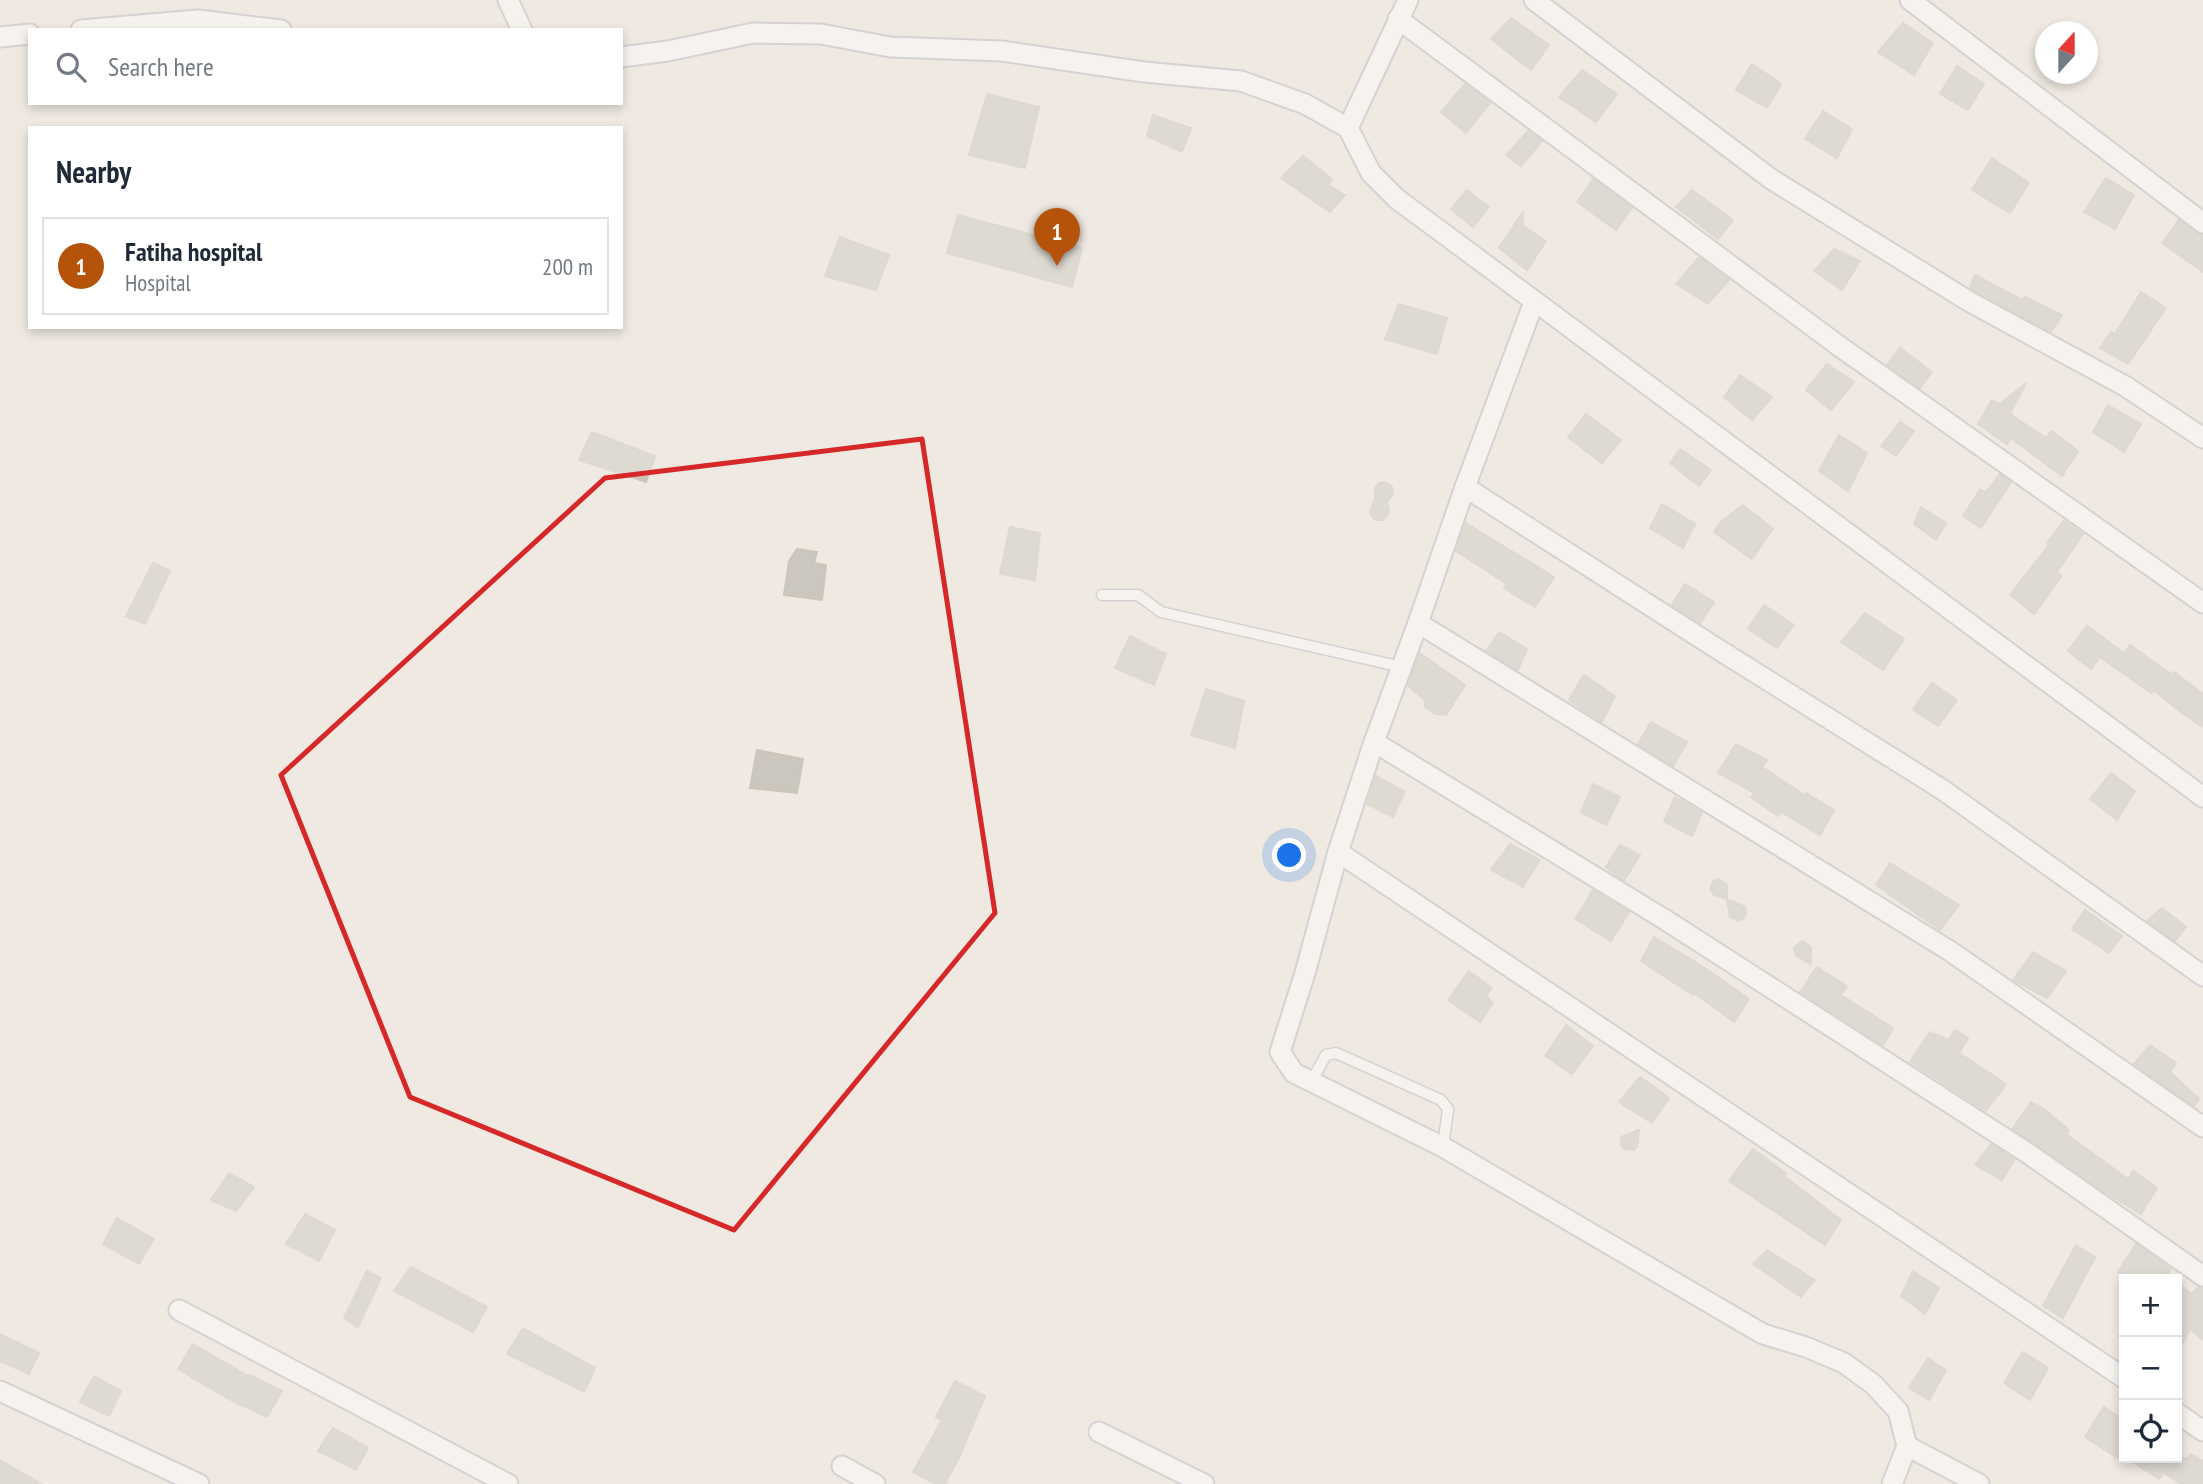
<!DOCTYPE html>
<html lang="en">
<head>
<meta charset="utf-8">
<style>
  body { margin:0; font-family:"PT Sans Narrow",sans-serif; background:#f6f6f7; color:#1f2937 }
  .controls { position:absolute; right:21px; bottom:21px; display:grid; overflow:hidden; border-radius:0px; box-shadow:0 4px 10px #0003 }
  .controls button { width:63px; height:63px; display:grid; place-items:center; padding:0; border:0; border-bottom:2px solid #e0e1e3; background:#fff; color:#1f2937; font:35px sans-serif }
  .compass { position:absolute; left:2035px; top:21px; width:63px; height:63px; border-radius:50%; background:#fff; box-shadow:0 4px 10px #0003; rotate:21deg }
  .you { position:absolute; left:1290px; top:856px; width:24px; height:24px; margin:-18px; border:5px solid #fff; border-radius:50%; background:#1a73e8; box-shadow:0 0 0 10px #1a73e833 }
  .badge { display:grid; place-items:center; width:46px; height:46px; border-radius:50%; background:#b45309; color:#fff; font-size:23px; font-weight:700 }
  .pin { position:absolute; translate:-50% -58px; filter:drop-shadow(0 2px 4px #0008) }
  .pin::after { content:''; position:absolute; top:37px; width:24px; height:21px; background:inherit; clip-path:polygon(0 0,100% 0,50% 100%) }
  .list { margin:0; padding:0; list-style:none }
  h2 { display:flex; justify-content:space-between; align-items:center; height:91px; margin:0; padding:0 28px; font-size:30px }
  h2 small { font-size:23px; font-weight:400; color:#747a83 }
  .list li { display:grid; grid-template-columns:46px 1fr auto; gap:21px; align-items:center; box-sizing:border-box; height:98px; margin:0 14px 14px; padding:0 14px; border:2px solid #e0e1e3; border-radius:0px }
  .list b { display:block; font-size:26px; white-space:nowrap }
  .list p { margin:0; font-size:23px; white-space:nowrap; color:#747a83 }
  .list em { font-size:23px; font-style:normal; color:#747a83 }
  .icon { flex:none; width:38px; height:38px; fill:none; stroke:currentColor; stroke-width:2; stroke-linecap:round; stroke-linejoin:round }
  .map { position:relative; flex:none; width:2203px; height:1484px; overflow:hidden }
  .search { position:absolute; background:#fff; box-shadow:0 4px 10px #0003; left:28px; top:28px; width:595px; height:77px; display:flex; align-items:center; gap:18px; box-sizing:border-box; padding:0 24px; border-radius:0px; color:#747a83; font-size:26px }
  .panel { position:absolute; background:#fff; box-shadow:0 4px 10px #0003; left:28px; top:126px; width:595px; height:203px; border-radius:0px }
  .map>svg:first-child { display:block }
</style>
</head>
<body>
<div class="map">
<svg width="2203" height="1484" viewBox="0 0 2203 1484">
  <rect width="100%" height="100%" fill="#efe9e1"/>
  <g fill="#cbc7bf" stroke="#cbc5ba" stroke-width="2">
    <polygon points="1511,18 1549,45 1531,70 1491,39"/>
    <polygon points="1903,23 1933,43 1914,75 1878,52"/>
    <polygon points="1752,64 1781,84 1767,108 1736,90"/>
    <polygon points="1957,66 1984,84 1968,110 1940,94"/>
    <polygon points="1582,70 1617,94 1596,122 1559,97"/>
    <polygon points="1465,84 1490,103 1466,133 1441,112"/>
    <polygon points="987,94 1039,107 1025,168 969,155"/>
    <polygon points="1823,111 1852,129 1837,158 1805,139"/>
    <polygon points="1153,115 1191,128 1182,152 1147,136"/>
    <polygon points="1528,131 1542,141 1521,166 1506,155"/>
    <polygon points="1303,156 1332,179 1328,185 1345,195 1330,212 1281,178"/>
    <polygon points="1992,158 2029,183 2010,213 1972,190"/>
    <polygon points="2106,178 2134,195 2115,229 2084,212"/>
    <polygon points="1593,179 1632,208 1616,230 1577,202"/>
    <polygon points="1467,190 1489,207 1473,227 1451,209"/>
    <polygon points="1692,190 1733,220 1718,239 1676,207"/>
    <polygon points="1523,212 1523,226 1546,241 1527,270 1499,248"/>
    <polygon points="958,215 1082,248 1072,287 947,253"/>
    <polygon points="2179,220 2196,233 2203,235 2203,272 2162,243"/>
    <polygon points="840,237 889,255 876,290 825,276"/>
    <polygon points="1834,249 1860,261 1842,290 1814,271"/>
    <polygon points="1699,257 1729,280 1708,304 1676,284"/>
    <polygon points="1975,275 2022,300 2025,297 2062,315 2051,332 1970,288"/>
    <polygon points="2141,292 2166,308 2128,364 2100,348 2111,332 2115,334"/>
    <polygon points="1399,304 1447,318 1437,354 1385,339"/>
    <polygon points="1900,348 1932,372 1920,388 1887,365"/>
    <polygon points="1827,364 1854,382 1831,410 1806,390"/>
    <polygon points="1740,375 1772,397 1752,420 1724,397"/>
    <polygon points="2026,383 2010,414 2046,438 2051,431 2078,451 2062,476 2011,438 2007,444 1978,424 1992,400 2000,404"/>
    <polygon points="2108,405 2141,424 2124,452 2093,432"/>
    <polygon points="1586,414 1621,440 1602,463 1568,437"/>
    <polygon points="1900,422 1914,431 1896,456 1881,446"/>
    <polygon points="592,432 655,456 646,482 579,460"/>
    <polygon points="1839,435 1867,453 1848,491 1819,471"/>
    <polygon points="1680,449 1711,470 1699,486 1670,463"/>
    <polygon points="2000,474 2011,482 1981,528 1963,516 1980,490 1986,492"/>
    <polygon points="1385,482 1392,487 1393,494 1387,502 1389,510 1387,516 1383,520 1376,520 1372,517 1370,511 1375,500 1375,488 1379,483"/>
    <polygon points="1662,504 1695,524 1683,548 1650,528"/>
    <polygon points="1743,505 1773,529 1752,559 1714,532 1722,521"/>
    <polygon points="1921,507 1946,523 1936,540 1914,524"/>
    <polygon points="2064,521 2083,534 2057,572 2062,576 2034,614 2010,595 2049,545 2047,543"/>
    <polygon points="1466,523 1554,577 1535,607 1504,588 1507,584 1456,551"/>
    <polygon points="1010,527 1040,533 1035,580 1000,574"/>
    <polygon points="797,549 817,552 814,563 826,565 822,600 784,595 789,561"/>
    <polygon points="153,563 170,571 145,624 126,616"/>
    <polygon points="1685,584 1714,602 1700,623 1672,605"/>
    <polygon points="1764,605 1794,625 1777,648 1748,629"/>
    <polygon points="1865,613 1904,639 1883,670 1841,642"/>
    <polygon points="2087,626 2124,653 2130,645 2172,675 2174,672 2203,694 2203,727 2178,710 2154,690 2151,693 2100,657 2091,669 2068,651"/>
    <polygon points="1499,632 1527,649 1518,670 1486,651"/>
    <polygon points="1130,636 1166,654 1154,685 1115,668"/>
    <polygon points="1420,653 1465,685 1446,715 1435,714 1425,707 1425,700 1408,686"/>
    <polygon points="1584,675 1615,696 1602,722 1569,700"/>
    <polygon points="1932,683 1957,700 1938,726 1913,710"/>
    <polygon points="1206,689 1244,701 1235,748 1191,735"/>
    <polygon points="1651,722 1687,742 1673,766 1638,744"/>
    <polygon points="1736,744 1767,760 1762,767 1804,795 1806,793 1834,810 1820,835 1781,812 1778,816 1751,797 1755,793 1718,773"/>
    <polygon points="757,750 803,759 797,793 750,788"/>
    <polygon points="2111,773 2135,791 2117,820 2090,799"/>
    <polygon points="1376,776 1405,792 1393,817 1367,804"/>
    <polygon points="1593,784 1620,797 1606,825 1581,812"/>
    <polygon points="1675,797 1702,813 1692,836 1664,821"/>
    <polygon points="1510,844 1540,860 1523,887 1491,870"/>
    <polygon points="1620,845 1640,855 1624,881 1606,867"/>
    <polygon points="1890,863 1959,905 1940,930 1876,885"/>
    <polygon points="1719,879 1727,885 1727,899 1714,895 1710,889 1713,882"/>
    <polygon points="1593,890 1629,912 1611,941 1575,919"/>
    <polygon points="1727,899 1745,907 1746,914 1743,919 1738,921 1730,917"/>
    <polygon points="2162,908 2186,927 2175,941 2147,921"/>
    <polygon points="2085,910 2122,936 2109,953 2072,929"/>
    <polygon points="1654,937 1702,966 1749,999 1734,1022 1694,993 1693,995 1641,961"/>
    <polygon points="1803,941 1811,947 1811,964 1796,956 1795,953 1794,948 1797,945"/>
    <polygon points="2033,952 2066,971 2047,998 2013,980"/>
    <polygon points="1817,967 1847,986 1841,995 1893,1028 1883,1045 1800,992"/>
    <polygon points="1469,971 1492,988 1486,996 1493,1003 1480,1022 1448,1000"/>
    <polygon points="1566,1025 1593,1046 1572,1074 1545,1056"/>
    <polygon points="1955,1030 1968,1038 1959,1053 2006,1084 1986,1111 1910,1062 1930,1032 1948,1040"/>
    <polygon points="2150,1045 2176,1063 2170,1072 2199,1099 2194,1106 2134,1064"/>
    <polygon points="1640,1077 1669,1098 1652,1123 1619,1102"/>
    <polygon points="2031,1102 2044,1109 2069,1130 2066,1134 2128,1179 2133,1171 2157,1188 2141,1214 2094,1185 2012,1129"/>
    <polygon points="1639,1130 1637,1146 1634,1150 1624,1149 1621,1144 1621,1137"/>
    <polygon points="1991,1144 2015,1159 2002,1180 1975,1165"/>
    <polygon points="1753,1149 1786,1173 1784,1176 1841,1220 1825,1245 1729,1181"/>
    <polygon points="229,1173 254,1187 236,1211 211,1200"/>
    <polygon points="305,1214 335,1230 319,1261 286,1244"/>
    <polygon points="117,1218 154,1239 139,1264 103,1244"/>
    <polygon points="2136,1244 2171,1269 2164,1279 2128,1279 2118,1272"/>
    <polygon points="2076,1245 2095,1257 2063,1318 2043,1306"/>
    <polygon points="1767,1250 1815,1280 1801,1297 1753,1264"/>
    <polygon points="411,1267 487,1307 473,1332 394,1291"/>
    <polygon points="367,1271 381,1278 358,1327 344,1318"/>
    <polygon points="1913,1271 1939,1288 1925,1314 1901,1296"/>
    <polygon points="2177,1283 2192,1294 2198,1287 2203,1288 2203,1340 2190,1329 2177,1354"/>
    <polygon points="523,1328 595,1368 584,1392 507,1354"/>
    <polygon points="0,1334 39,1353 29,1374 0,1361"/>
    <polygon points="193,1344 248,1376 249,1375 282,1391 267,1417 227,1398 178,1369"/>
    <polygon points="2023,1352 2048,1368 2030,1400 2004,1383"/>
    <polygon points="1928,1358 1946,1370 1929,1400 1909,1388"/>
    <polygon points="94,1376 121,1391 109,1416 80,1402"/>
    <polygon points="955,1381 985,1396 961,1453 945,1484 935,1484 913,1472 942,1420 936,1417"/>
    <polygon points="2104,1407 2124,1420 2124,1462 2085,1437"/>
    <polygon points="333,1428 368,1448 356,1470 318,1451"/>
    <polygon points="2191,1454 2203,1461 2203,1484 2181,1484 2164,1473 2159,1479 2127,1458 2188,1458"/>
    <polygon points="0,1460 41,1484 0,1484"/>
  </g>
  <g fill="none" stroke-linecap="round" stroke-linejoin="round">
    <g stroke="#b4b7c1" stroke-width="13">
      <g id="service">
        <polyline points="1102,595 1138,595 1161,612 1402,667"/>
        <polyline points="1311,1082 1326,1055 1336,1053 1441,1100 1448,1109 1443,1147"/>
      </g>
    </g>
    <g stroke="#b4b7c1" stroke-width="23">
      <g id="minor">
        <polyline points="508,0 522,30"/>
        <polyline points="1534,0 1771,179 1970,302 2125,386 2203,438"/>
        <polyline points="1910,0 2203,223"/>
        <polyline points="1398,19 1839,346 2203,603"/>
        <polyline points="81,30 198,20 281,30"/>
        <polyline points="0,37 30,34"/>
        <polyline points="621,57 668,51 753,33 821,34 890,47 1002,51 1144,72 1241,81 1305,104 1348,128 1371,173 1397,199 2203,797"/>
        <polyline points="1348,128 1408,0"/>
        <polyline points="1534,302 1465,487 1418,623 1374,742 1338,852 1305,973 1280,1052 1294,1073 1443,1147 1763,1334 1806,1347 1844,1363 1873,1384 1898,1411 1907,1446 1892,1484"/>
        <polyline points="1465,487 1713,646 1943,790 2203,976"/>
        <polyline points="1418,623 1950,951 2203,1127"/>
        <polyline points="1374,742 1664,919 2026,1152 2203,1276"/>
        <polyline points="1338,852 2124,1378"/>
        <polyline points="179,1310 508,1484"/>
        <polyline points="0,1391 199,1484"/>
        <polyline points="2177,1413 2203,1431"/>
        <polyline points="1099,1432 1204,1484"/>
        <polyline points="1907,1446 1979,1484"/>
        <polyline points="842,1466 875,1484"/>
      </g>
    </g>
    <use href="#service" stroke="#fff" stroke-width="10"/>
    <use href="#minor" stroke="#fff" stroke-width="19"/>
  </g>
  <path d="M0 0H2203V1484H0ZM922,439L995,913L734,1230L410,1097L281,775L605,478Z" fill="#efe9e1" fill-opacity=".55" fill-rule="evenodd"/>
  <path fill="none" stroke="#d62828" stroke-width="5" stroke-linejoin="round" d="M922,439L995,913L734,1230L410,1097L281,775L605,478Z"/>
</svg>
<div class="controls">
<button>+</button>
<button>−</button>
<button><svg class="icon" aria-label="locate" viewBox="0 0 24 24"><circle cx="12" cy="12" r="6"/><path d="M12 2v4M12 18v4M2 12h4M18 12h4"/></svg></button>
</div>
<svg class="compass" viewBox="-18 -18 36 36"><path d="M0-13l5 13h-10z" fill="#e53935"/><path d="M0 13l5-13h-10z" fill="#747a83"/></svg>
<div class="you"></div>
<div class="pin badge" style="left:1057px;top:266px">1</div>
<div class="search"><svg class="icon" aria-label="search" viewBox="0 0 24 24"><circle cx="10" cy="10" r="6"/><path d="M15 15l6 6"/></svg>Search here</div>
<section class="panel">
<h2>Nearby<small></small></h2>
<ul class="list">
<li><span class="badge">1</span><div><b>Fatiha hospital</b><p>Hospital</p></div><em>200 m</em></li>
</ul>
</section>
</div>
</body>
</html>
